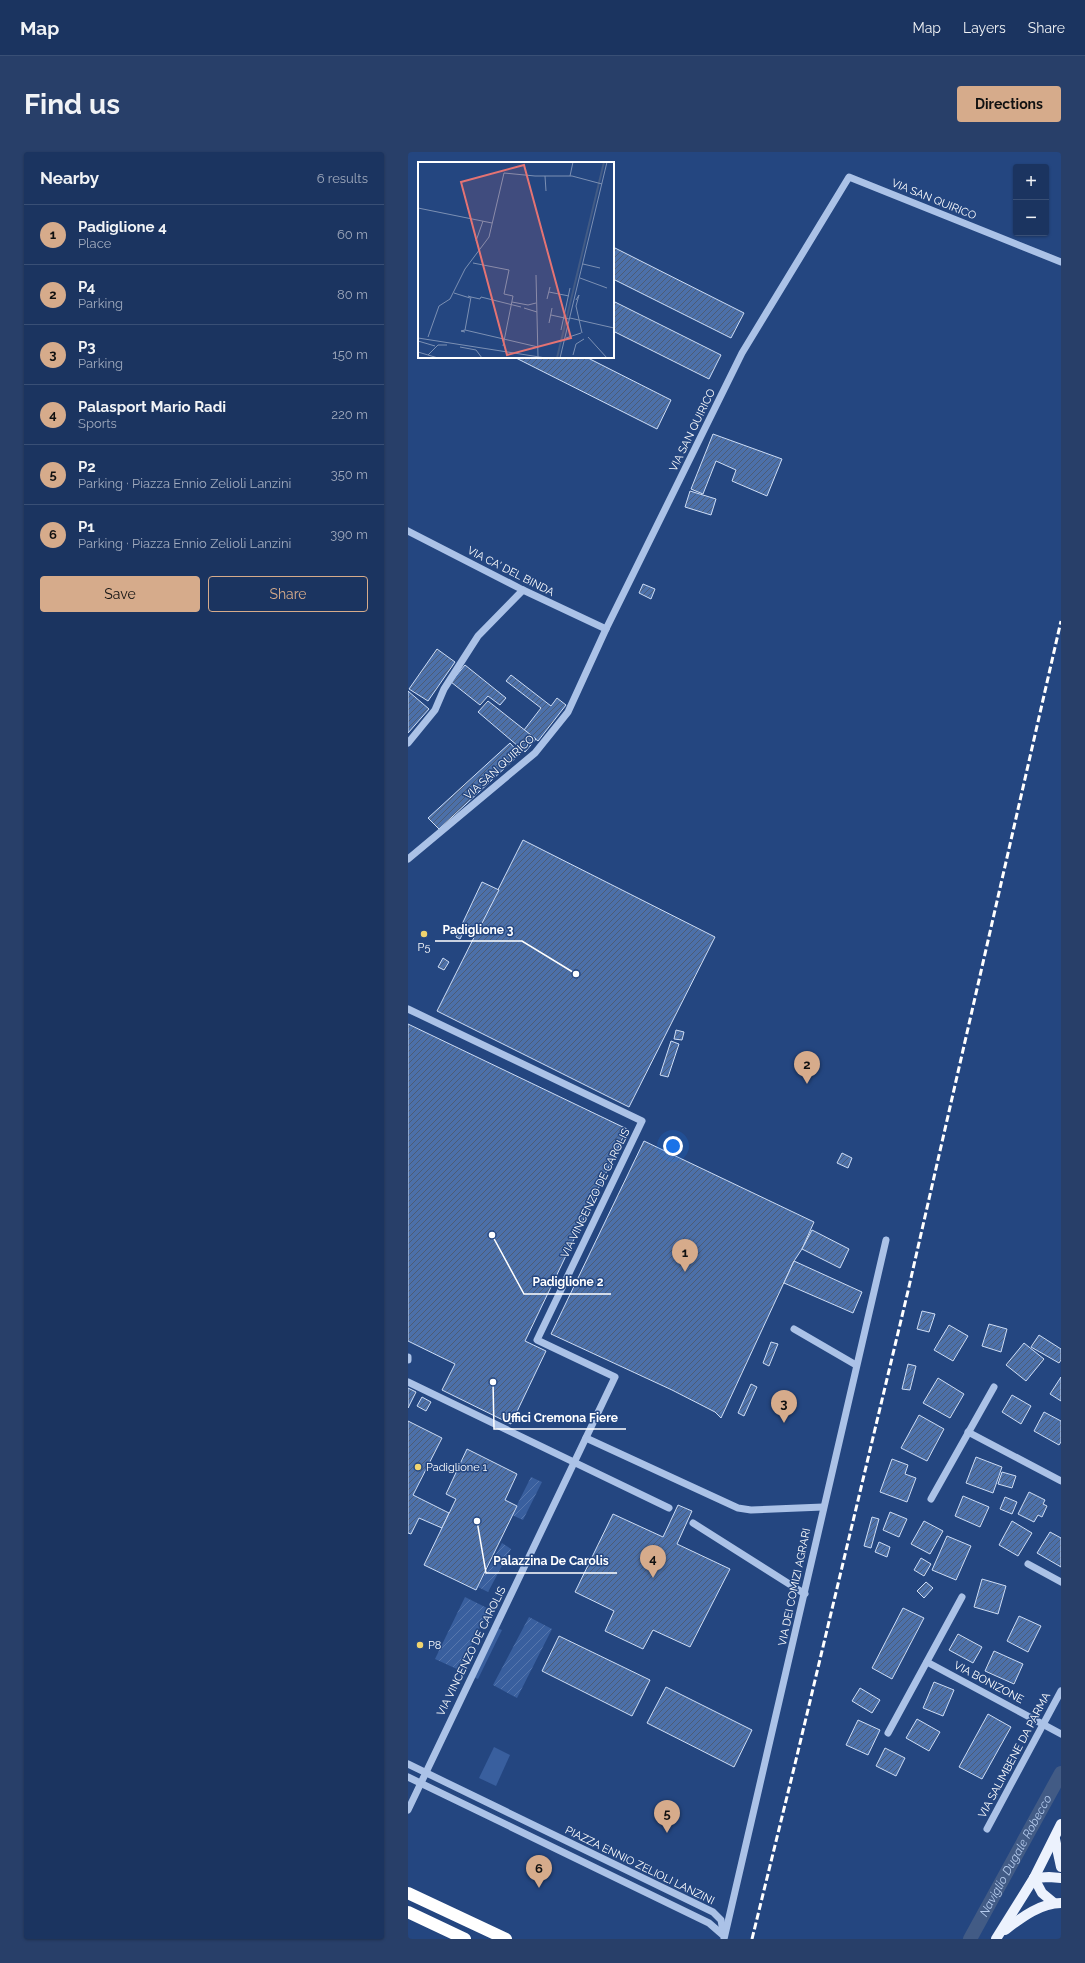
<!DOCTYPE html>
<html lang="en">
<head>
<meta charset="utf-8">
<style>
  body { margin:0; font-family:Raleway,sans-serif; background:#283f69; color:#f1f3f6 }
  .controls { position:absolute; right:12px; top:12px; display:grid; overflow:hidden; border-radius:4px; box-shadow:0 1px 3px #0004 }
  .controls button { width:36px; height:36px; display:grid; place-items:center; padding:0; border:0; border-bottom:1px solid #394f75; background:#1b3460; color:#f1f3f6; font:20px sans-serif }
  .you { position:absolute; left:265px; top:994px; width:14px; height:14px; margin:-10px; border:3px solid #fff; border-radius:50%; background:#1a73e8; box-shadow:0 0 0 6px #1a73e833 }
  .badge { display:grid; place-items:center; width:26px; height:26px; border-radius:50%; background:#d6ab8b; color:#111; font-size:13px; font-weight:700 }
  .pin { position:absolute; translate:-50% -33px; filter:drop-shadow(0 1px 2px #0008) }
  .pin::after { content:''; position:absolute; top:21px; width:14px; height:12px; background:inherit; clip-path:polygon(0 0,100% 0,50% 100%) }
  .list { margin:0; padding:0; list-style:none }
  h2 { display:flex; justify-content:space-between; align-items:center; height:52px; margin:0; padding:0 16px; font-size:17px }
  h2 small { font-size:13px; font-weight:400; color:#a0aabd }
  .list li { display:grid; grid-template-columns:26px 1fr auto; gap:12px; align-items:center; box-sizing:border-box; height:60px; padding:0 16px; border-top:1px solid #394f75 }
  .list b { display:block; font-size:15px; white-space:nowrap }
  .list p { margin:0; font-size:13px; white-space:nowrap; color:#a0aabd }
  .list em { font-size:13px; font-style:normal; color:#a0aabd }
  .actions { display:flex; gap:8px; padding:12px 16px }
  .actions a { flex:1; padding:9px 0; border:1px solid #d6ab8b; border-radius:4px; text-align:center; font-size:14px; color:#d6ab8b }
  .actions .main { background:#d6ab8b; color:#111 }
  .map { position:relative; flex:none; width:653px; height:1787px; overflow:hidden; border-radius:4px }
  header { display:flex; align-items:center; gap:24px; box-sizing:border-box; height:56px; padding:0 20px; background:#1b3460; border-bottom:1px solid #394f75 }
  header strong { font-size:19px }
  nav { display:flex; gap:22px; margin-inline-start:auto; font-size:14px }
  .intro { display:flex; align-items:center; justify-content:space-between; box-sizing:border-box; height:96px; padding:0 24px }
  h1 { margin:0; font-size:28px }
  .button { padding:10px 18px; border-radius:4px; background:#d6ab8b; color:#111; font-size:14px; font-weight:700 }
  main { display:flex; gap:24px; padding:0 24px }
  aside { flex:1; background:#1b3460; border-radius:4px; box-shadow:0 1px 3px #0004 }
  .map>svg:first-child { display:block }
</style>
</head>
<body>
<header>
<strong>Map</strong>
<nav><a>Map</a><a>Layers</a><a>Share</a></nav>
</header>
<div class="intro"><h1>Find us</h1><a class="button">Directions</a></div>
<main>
<aside>
<h2>Nearby<small>6 results</small></h2>
<ul class="list">
<li><span class="badge">1</span><div><b>Padiglione 4</b><p>Place</p></div><em>60 m</em></li>
<li><span class="badge">2</span><div><b>P4</b><p>Parking</p></div><em>80 m</em></li>
<li><span class="badge">3</span><div><b>P3</b><p>Parking</p></div><em>150 m</em></li>
<li><span class="badge">4</span><div><b>Palasport Mario Radi</b><p>Sports</p></div><em>220 m</em></li>
<li><span class="badge">5</span><div><b>P2</b><p>Parking · Piazza Ennio Zelioli Lanzini</p></div><em>350 m</em></li>
<li><span class="badge">6</span><div><b>P1</b><p>Parking · Piazza Ennio Zelioli Lanzini</p></div><em>390 m</em></li>
</ul>
<div class="actions"><a class="main">Save</a><a>Share</a></div>
</aside>
<div class="map">
<svg width="653" height="1787" viewBox="0 0 653 1787">
  <defs>
    <pattern id="garden-furrows" width="10" height="10" patternUnits="userSpaceOnUse"><rect width="10" height="10" fill="#395f9e"/><path d="M-1 1l2-2M0 10L10 0M9 11l2-2" fill="none" stroke="#5777ad"/></pattern>
    <pattern id="building-hatch" width="6" height="6" patternUnits="userSpaceOnUse"><rect width="6" height="6" fill="#4c70a9"/><path d="M-1 1l2-2M0 6l6-6M5 7l2-2" fill="none" stroke="#4c5c76"/></pattern>
  </defs>
  <rect width="100%" height="100%" fill="#244680"/>
  <g fill="#395f9e">
    <polygon points="89,1476 94,1478 70,1527 65,1525"/>
    <polygon points="86,1595 102,1603 88,1634 71,1626"/>
  </g>
  <g fill="url(#garden-furrows)">
    <polygon points="123,1325 134,1330 115,1368 104,1363"/>
    <polygon points="94,1391 103,1397 80,1440 70,1435"/>
    <polygon points="57,1445 81,1457 51,1518 27,1507"/>
    <polygon points="121,1465 144,1477 109,1546 85,1533"/>
  </g>
  <g fill="none" stroke-linecap="round" stroke-linejoin="round">
    <path stroke="#425b85" stroke-width="14" id="s1" d="M562,1787L653,1621"/>
  </g>
  <g fill="url(#building-hatch)" stroke="#ceddf5">
    <polygon points="205,95 336,161 323,186 205,127"/>
    <polygon points="205,149 313,203 301,227 205,179"/>
    <polygon points="106,205 178,205 263,248 249,277"/>
    <polygon points="305,282 374,307 359,344 324,329 328,318 308,309 295,342 283,337"/>
    <polygon points="282,339 308,347 303,363 277,355"/>
    <polygon points="235,432 247,437 243,447 231,441"/>
    <polygon points="29,497 47,510 20,549 1,537"/>
    <polygon points="57,513 98,546 92,553 80,544 72,553 43,530"/>
    <polygon points="103,523 143,554 149,546 158,553 130,589 116,578 133,556 98,529"/>
    <polygon points="0,539 21,557 0,581"/>
    <polygon points="80,549 128,587 117,600 70,560"/>
    <polygon points="102,591 112,602 31,677 20,666"/>
    <polygon points="115,688 307,785 221,955 29,859"/>
    <polygon points="74,730 91,738 70,779 59,773 52,787 48,785"/>
    <polygon points="35,806 41,810 36,818 30,815"/>
    <polygon points="0,872 219,977 117,1189 138,1199 103,1272 34,1238 47,1212 0,1189"/>
    <polygon points="268,878 276,880 274,888 266,887"/>
    <polygon points="263,889 271,892 260,925 252,923"/>
    <polygon points="236,989 406,1070 394,1097 386,1109 313,1266 307,1260 264,1238 143,1182"/>
    <polygon points="434,1001 444,1006 440,1016 429,1011"/>
    <polygon points="404,1078 441,1097 432,1116 394,1097"/>
    <polygon points="386,1109 454,1140 445,1161 376,1131"/>
    <polygon points="514,1159 527,1162 521,1180 509,1177"/>
    <polygon points="581,1172 599,1177 593,1200 574,1194"/>
    <polygon points="541,1173 560,1184 545,1209 526,1198"/>
    <polygon points="631,1183 653,1197 653,1208 651,1211 623,1195"/>
    <polygon points="363,1190 370,1192 361,1214 355,1211"/>
    <polygon points="616,1191 636,1207 618,1229 598,1213"/>
    <polygon points="500,1212 508,1214 502,1238 494,1237"/>
    <polygon points="653,1225 653,1249 642,1242"/>
    <polygon points="530,1226 556,1242 542,1266 515,1251"/>
    <polygon points="343,1232 349,1235 336,1264 330,1261"/>
    <polygon points="0,1236 8,1240 0,1256"/>
    <polygon points="604,1243 623,1254 613,1272 594,1260"/>
    <polygon points="14,1245 23,1250 18,1259 9,1254"/>
    <polygon points="636,1260 653,1269 653,1290 651,1293 626,1279"/>
    <polygon points="511,1263 536,1277 519,1309 493,1296"/>
    <polygon points="0,1269 34,1286 5,1343 41,1361 34,1376 11,1366 3,1382 0,1381"/>
    <polygon points="59,1297 109,1322 97,1348 109,1354 68,1438 16,1413 48,1347 38,1342"/>
    <polygon points="568,1305 594,1315 585,1341 558,1331"/>
    <polygon points="484,1307 500,1313 497,1322 508,1326 499,1350 472,1340"/>
    <polygon points="594,1320 608,1324 604,1336 590,1332"/>
    <polygon points="621,1340 637,1348 635,1352 639,1354 634,1365 630,1363 626,1370 610,1362"/>
    <polygon points="555,1344 581,1355 572,1375 547,1364"/>
    <polygon points="597,1345 609,1350 604,1362 592,1357"/>
    <polygon points="270,1353 284,1359 269,1392 322,1417 282,1495 245,1478 235,1497 197,1479 206,1459 167,1440 205,1362 255,1385"/>
    <polygon points="482,1360 499,1367 491,1385 475,1378"/>
    <polygon points="464,1365 471,1367 463,1396 456,1394"/>
    <polygon points="516,1369 535,1379 522,1402 503,1392"/>
    <polygon points="604,1369 624,1381 610,1404 591,1393"/>
    <polygon points="642,1380 653,1386 653,1415 629,1401"/>
    <polygon points="539,1384 563,1394 548,1428 524,1418"/>
    <polygon points="471,1390 482,1395 479,1405 467,1400"/>
    <polygon points="513,1406 523,1412 516,1424 506,1418"/>
    <polygon points="574,1427 598,1434 590,1462 566,1455"/>
    <polygon points="518,1430 525,1436 516,1446 509,1439"/>
    <polygon points="495,1456 516,1466 484,1527 464,1516"/>
    <polygon points="611,1464 633,1474 620,1500 599,1489"/>
    <polygon points="550,1482 574,1495 565,1511 541,1498"/>
    <polygon points="151,1484 242,1528 224,1564 134,1519"/>
    <polygon points="586,1499 615,1512 606,1532 577,1519"/>
    <polygon points="526,1530 546,1538 535,1564 515,1556"/>
    <polygon points="258,1535 344,1578 326,1615 239,1571"/>
    <polygon points="452,1536 472,1548 464,1561 444,1549"/>
    <polygon points="580,1562 603,1575 574,1627 551,1615"/>
    <polygon points="509,1567 532,1580 521,1599 498,1586"/>
    <polygon points="450,1568 472,1578 460,1603 438,1593"/>
    <polygon points="477,1596 497,1606 488,1624 468,1614"/>
  </g>
  <g fill="none" stroke-linecap="round" stroke-linejoin="round">
    <g stroke="#abc2e7" stroke-width="7">
      <polyline points="0,379 115,438 198,477"/>
      <polyline points="0,591 27,558 36,537 70,484 115,438"/>
      <polyline points="0,707 127,601 160,560 198,477 334,201 441,25 653,110"/>
      <polyline points="0,857 234,969 129,1188 207,1225 0,1658"/>
      <polyline points="386,1177 448,1213"/>
      <polyline points="0,1205 0,1208"/>
      <polyline points="0,1230 261,1356"/>
      <polyline points="560,1280 653,1329"/>
      <polyline points="178,1286 330,1356 343,1358 415,1355"/>
      <polyline points="523,1347 586,1235"/>
      <polyline points="285,1371 397,1442"/>
      <polyline points="620,1412 653,1430"/>
      <polyline points="519,1510 653,1582"/>
      <polyline points="480,1581 554,1445"/>
      <polyline points="0,1612 305,1760 313,1768 315,1780"/>
      <polyline points="0,1625 301,1771 316,1784"/>
      <polyline points="579,1677 653,1539"/>
      <polyline points="316,1787 478,1088"/>
    </g>
    <g stroke="#ecf2fd" stroke-width="10">
      <polyline points="647,1687 653,1715"/>
      <polyline points="626,1726 634,1741 646,1751"/>
      <polyline points="626,1726 641,1725 653,1726"/>
      <path d="M597,1778C613,1766 632,1751 653,1751"/>
      <polyline points="588,1787 626,1726 653,1672"/>
    </g>
    <g stroke="#fff" stroke-width="12">
      <polyline points="0,1741 98,1787"/>
      <polyline points="0,1760 57,1787"/>
    </g>
    <polyline stroke="#fff" stroke-width="3" stroke-dasharray="7 3" stroke-linecap="butt" points="344,1787 387,1612 500,1139 653,469"/>
  </g>
  <g fill="#f1d46f" stroke="#244680" stroke-width="1.5">
    <circle cx="16" cy="782" r="4"/>
    <circle cx="10" cy="1315" r="4"/>
    <circle cx="12" cy="1493" r="4"/>
  </g>
  <g text-anchor="middle" stroke-width="3" stroke-linejoin="round" paint-order="stroke">
    <g font-size="11" fill="#fff" stroke="#244680">
      <text transform="translate(526 47) rotate(22)" y="4">VIA SAN QUIRICO</text>
      <text transform="translate(284 278) rotate(-64)" y="4">VIA SAN QUIRICO</text>
      <text transform="translate(103 419) rotate(27)" y="4">VIA CA' DEL BINDA</text>
      <text transform="translate(91 615) rotate(-42)" y="4">VIA SAN QUIRICO</text>
      <text transform="translate(187 1041) rotate(-64)" y="4">VIA VINCENZO DE CAROLIS</text>
      <text transform="translate(386 1435) rotate(-78)" y="4">VIA DEI COMIZI AGRARI</text>
      <text transform="translate(63 1499) rotate(-64)" y="4">VIA VINCENZO DE CAROLIS</text>
      <text transform="translate(581 1530) rotate(28)" y="4">VIA BONIZONE</text>
      <text transform="translate(606 1603) rotate(-62)" y="4">VIA SALIMBENE DA PARMA</text>
      <text transform="translate(232 1713) rotate(26)" y="4">PIAZZA ENNIO ZELIOLI LANZINI</text>
    </g>
    <g font-size="11" fill="#fff" stroke="#244680" text-anchor="start">
      <text x="16" y="799" text-anchor="middle">P5</text>
      <text x="18" y="1319">Padiglione 1</text>
      <text x="20" y="1497">P8</text>
    </g>
    <g font-size="12" font-style="italic" fill="#b6ccee" stroke="#244680">
      <text dy="4" stroke="none"><textPath href="#s1" startOffset="95">Naviglio Dugale Robecco</textPath></text>
    </g>
  </g>
  <g transform="translate(10 10)">
    <rect width="196" height="196" fill="#244680"/>
    <path fill="none" stroke="#425b85" stroke-width="2" d="M139,196L186,0"/>
    <path fill="none" stroke="#7c90b3" stroke-width="1" d="M127,14L128,29M152,14L155,0M0,46L74,61M58,79L65,59M55,101L91,108L86,132L95,134L85,184M165,102L182,106M118,113L120,195M162,116L189,126M131,130L151,134M36,131L52,136M53,135L62,137L63,135L103,145M129,137L132,125M158,138L161,133L158,144L164,171M94,140L110,143L118,141M106,146L119,150M133,153L151,157M152,156L196,166M131,161L134,146M47,168L120,185M143,168L152,126M47,170L43,169L47,168L53,135L50,134M10,175L21,144L32,137L47,107L71,75L86,11L117,14H154L184,22M170,175L189,196M0,176L128,196M148,176L163,171M0,179L17,184M42,185L58,188L64,196M0,190L20,196M10,193L20,183H29M155,193L158,182L166,177M142,196L189,0"/>
    <path fill="#e47373" fill-opacity="0.15" stroke="#e47373" stroke-width="2" d="M106,3L153,176L89,193L43,20Z"/>
    <rect width="196" height="196" fill="none" stroke="#fff" stroke-width="2"/>
  </g>
  <path fill="none" stroke="#fff" stroke-width="1.5" d="M168 822L114 789H27M84 1083L116 1142H203M85 1230L86 1277H218M69 1369L78 1421H209"/>
  <g fill="#fff" stroke="#244680" stroke-width="1.5">
    <circle cx="168" cy="822" r="4"/>
    <circle cx="84" cy="1083" r="4"/>
    <circle cx="85" cy="1230" r="4"/>
    <circle cx="69" cy="1369" r="4"/>
  </g>
  <g font-size="12" text-anchor="middle" font-weight="bold" fill="#fff" stroke="#244680" stroke-width="3" stroke-linejoin="round" paint-order="stroke">
    <text x="70" y="782">Padiglione 3</text>
    <text x="160" y="1134">Padiglione 2</text>
    <text x="152" y="1270">Uffici Cremona Fiere</text>
    <text x="143" y="1413">Palazzina De Carolis</text>
  </g>
</svg>
<div class="controls">
<button>+</button>
<button>−</button>
</div>
<div class="you"></div>
<div class="pin badge" style="left:277px;top:1120px">1</div>
<div class="pin badge" style="left:399px;top:932px">2</div>
<div class="pin badge" style="left:376px;top:1271px">3</div>
<div class="pin badge" style="left:245px;top:1426px">4</div>
<div class="pin badge" style="left:259px;top:1681px">5</div>
<div class="pin badge" style="left:131px;top:1736px">6</div>
</div>
</main>
</body>
</html>
